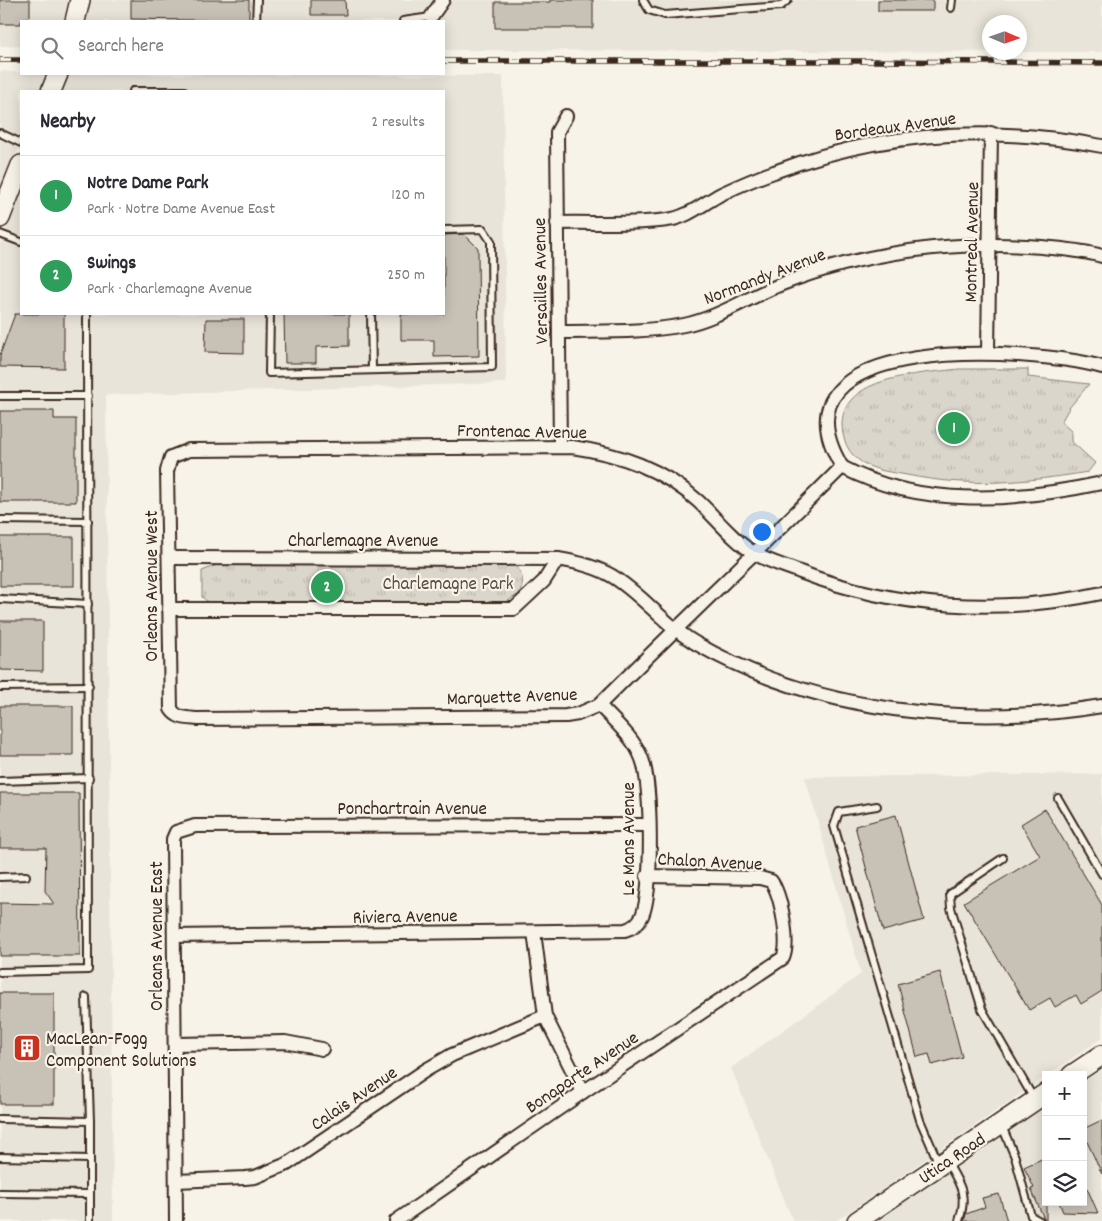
<!DOCTYPE html>
<html lang="en">
<head>
<meta charset="utf-8">
<style>
  body { margin:0; font-family:Dekko,sans-serif; background:#f2f2f3; color:#2b2b33 }
  .controls { position:absolute; right:15px; bottom:15px; display:grid; overflow:hidden; border-radius:0px; box-shadow:0 2px 12px #0003 }
  .controls button { width:45px; height:45px; display:grid; place-items:center; padding:0; border:0; border-bottom:1px solid #e1e1e2; background:#fff; color:#2b2b33; font:25px sans-serif }
  .compass { position:absolute; left:982px; top:15px; width:45px; height:45px; border-radius:50%; background:#fff; box-shadow:0 2px 12px #0003; rotate:92deg }
  .you { position:absolute; left:761px; top:531px; width:18px; height:18px; margin:-12px; border:4px solid #fff; border-radius:50%; background:#1a73e8; box-shadow:0 0 0 8px #1a73e833 }
  .badge { display:grid; place-items:center; width:32px; height:32px; border-radius:50%; background:#c8321e; color:#fff; font-size:16px; font-weight:700 }
  .pin { position:absolute; translate:-50% -50%; border:2px solid #fff; box-shadow:0 1px 5px #0006 }
  .list { margin:0; padding:0; list-style:none }
  h2 { display:flex; justify-content:space-between; align-items:center; height:65px; margin:0; padding:0 20px; font-size:21px }
  h2 small { font-size:16px; font-weight:400; color:#7c7c81 }
  .list li { display:grid; grid-template-columns:32px 1fr auto; gap:15px; align-items:center; box-sizing:border-box; height:80px; padding:0 20px; border-top:1px solid #e1e1e2 }
  .list b { display:block; font-size:19px; white-space:nowrap }
  .list p { margin:0; font-size:16px; white-space:nowrap; color:#7c7c81 }
  .list em { font-size:16px; font-style:normal; color:#7c7c81 }
  .icon { flex:none; width:28px; height:28px; fill:none; stroke:currentColor; stroke-width:2; stroke-linecap:round; stroke-linejoin:round }
  .map { position:relative; flex:none; width:1102px; height:1221px; overflow:hidden }
  .search { position:absolute; background:#fff; box-shadow:0 2px 12px #0003; left:20px; top:20px; width:425px; height:55px; display:flex; align-items:center; gap:12px; box-sizing:border-box; padding:0 18px; border-radius:0px; color:#7c7c81; font-size:19px }
  .panel { position:absolute; background:#fff; box-shadow:0 2px 12px #0003; left:20px; top:90px; width:425px; height:225px; border-radius:0px }
  .map>svg:first-child { display:block }
</style>
</head>
<body>
<div class="map">
<svg width="1102" height="1221" viewBox="0 0 1102 1221">
  <defs>
    <pattern id="grass-tufts" width="24" height="20" patternUnits="userSpaceOnUse" patternTransform="scale(1.25)"><rect width="24" height="20" fill="#dbd6cb"/><path d="M3 7l-1-3M5 7V3M7 7l1-3M15 17l-1-3M17 17v-4M19 17l1-3" fill="none" stroke="#bdb8ae"/></pattern>
  </defs>
  <rect width="100%" height="100%" fill="#f7f3e8"/>
  <filter id="ink" filterUnits="userSpaceOnUse"><feTurbulence type="fractalNoise" baseFrequency=".02" numOctaves="2"/><feDisplacementMap in="SourceGraphic" scale="10" xChannelSelector="R" yChannelSelector="G"/><feConvolveMatrix kernelMatrix="1 2 1 2 8 2 1 2 1" color-interpolation-filters="sRGB"/></filter>
  <g filter="url(#ink)">
    <g fill="#e9e4d9" fill-rule="evenodd">
      <polygon points="0,0 71,0 65,21 21,21 21,46 0,46"/>
      <path d="M91,0H1102V52L444,50V21H85ZM990,22H1020V52H990Z"/>
      <polygon points="0,71 47,74 41,91 21,91 21,142 0,194"/>
      <polygon points="67,74 503,76 506,383 106,395 113,1221 0,1221 0,244 21,190 21,314 444,314 444,91 60,91"/>
      <polygon points="1102,774 1102,1038 836,1221 793,1221 731,1068 861,974 805,777"/>
      <polygon points="1102,1069 1102,1221 877,1221 1046,1107 1046,1202 1083,1202 1083,1082"/>
    </g>
    <g fill="url(#grass-tufts)" stroke="#8b8074">
      <path d="M959,369H1028V377L1089,384L1069,408L1061,422L1071,431V441L1095,463L1088,472C1026,482 970,488 907,475C897,473 884,472 874,468C857,462 846,451 843,434C832,376 920,374 959,369Z"/>
      <path d="M510,562C522,571 526,579 519,594L506,602L210,604L202,597V571L217,565Z"/>
    </g>
    <g fill="#c8c1b6" stroke="#3b2a1e">
      <polygon points="0,0 30,0 30,17 21,21 21,24 0,24"/>
      <polygon points="131,0 249,0 249,21 131,19"/>
      <polygon points="311,0 345,0 346,15 311,15"/>
      <polygon points="550,0 593,0 593,28 495,28 495,2 550,2"/>
      <rect x="878" y="0" width="55" height="11"/>
      <polygon points="464,234 478,248 479,356 434,357 434,340 401,340 401,314 444,314 444,235"/>
      <polygon points="15,314 64,314 64,368 0,367 0,355"/>
      <polygon points="284,314 349,314 349,346 316,347 316,363 285,363"/>
      <polygon points="206,319 244,319 244,353 205,352"/>
      <polygon points="0,411 54,411 54,419 76,419 76,502 0,502"/>
      <rect x="0" y="537" width="74" height="49"/>
      <polygon points="0,621 43,621 43,671 0,670"/>
      <rect x="0" y="706" width="73" height="49"/>
      <polygon points="0,793 79,793 80,956 0,956 0,903 54,904 45,891 46,848 0,848"/>
      <polygon points="1045,809 1102,905 1102,991 1081,1004 1076,995 1055,1007 1050,998 1029,1010 964,902 1040,856 1021,824"/>
      <polygon points="896,815 924,920 883,931 855,826"/>
      <polygon points="940,972 962,1057 932,1065 929,1054 917,1057 898,984"/>
      <rect x="0" y="993" width="54" height="111"/>
      <polygon points="1102,1120 1102,1174 1083,1133 1083,1129"/>
      <polygon points="1046,1157 1046,1221 1045,1221 1031,1189 1034,1188 1024,1167"/>
      <polygon points="1083,1179 1098,1213 1063,1212 1059,1202 1083,1202"/>
      <polygon points="999,1194 1007,1221 964,1221 966,1214 985,1207 982,1198"/>
    </g>
    <g fill="none" stroke-linecap="round" stroke-linejoin="round">
      <g stroke="#3b2a1e" stroke-width="10">
        <g id="lane">
          <polyline points="643,0 649,10 665,15 781,6 788,0"/>
          <polyline points="951,8 952,0"/>
          <polyline points="256,21 257,0"/>
          <polyline points="403,21 431,17"/>
          <polyline points="133,91 184,91"/>
          <polyline points="0,133 21,143"/>
          <polyline points="0,234 21,242"/>
          <polyline points="270,314 269,373 492,367 491,241 483,229 444,230"/>
          <polyline points="371,314 372,370"/>
          <polyline points="0,396 88,396"/>
          <polyline points="0,520 88,521"/>
          <polyline points="0,599 88,604"/>
          <polyline points="0,687 89,686"/>
          <polyline points="0,781 89,778"/>
          <polyline points="1058,798 1102,874"/>
          <polyline points="877,806 839,812 834,826 920,1120 939,1164"/>
          <polyline points="1003,858 950,894 951,908 982,1009 1034,1099"/>
          <polyline points="0,877 26,876"/>
          <polyline points="0,972 88,970 87,314"/>
          <polyline points="86,997 90,1121"/>
          <polyline points="0,1119 90,1121 90,1159"/>
          <polyline points="1001,1124 1015,1157 1031,1216 1040,1221"/>
          <polyline points="0,1157 90,1159 90,1221"/>
          <path d="M947,1162C960,1184 968,1194 959,1221"/>
          <polyline points="0,1193 90,1194"/>
        </g>
      </g>
      <g stroke="#3b2a1e" stroke-width="16">
        <g id="street">
          <polyline points="431,17 443,0"/>
          <path d="M557,223C592,222 632,225 667,220C687,218 704,203 721,194C738,186 756,178 774,172C879,132 991,125 1102,146"/>
          <path d="M559,332C600,331 643,333 684,325C718,318 749,297 782,284C864,252 954,240 1042,247C1062,249 1082,250 1102,256"/>
          <polyline points="988,352 991,133"/>
          <polyline points="560,447 557,132 566,116"/>
          <path d="M842,467C762,547 679,625 599,705L578,714L566,716L198,719C188,718 177,719 171,709L167,471L171,457L189,450L572,447C620,454 663,469 699,502C717,519 733,540 754,553C768,562 786,566 800,572C896,609 1001,615 1102,593"/>
          <path d="M842,467C760,329 1035,348 1102,367"/>
          <path d="M842,467C921,509 1018,501 1102,483"/>
          <path d="M169,558L558,559C577,562 595,566 612,576C642,594 664,625 697,644C817,713 968,728 1102,706"/>
          <polyline points="169,609 514,609 544,581 558,559"/>
          <polyline points="534,932 545,1016 583,1092"/>
          <path d="M174,936L625,930C633,928 638,924 642,916C653,892 652,784 642,759C634,738 615,722 599,705"/>
          <polyline points="175,1044 285,1042 322,1049"/>
          <polyline points="176,1181 245,1178 255,1177 287,1164 426,1070 452,1055 545,1016"/>
          <polyline points="176,1221 173,839 176,832 195,826 649,825"/>
          <path d="M396,1221L583,1092L783,958C790,943 781,894 771,881L760,878L647,876"/>
        </g>
      </g>
      <g stroke="#3b2a1e" stroke-width="22">
        <g id="secondary">
          <polyline points="75,21 80,0"/>
          <polyline points="51,91 58,74"/>
          <polyline points="0,218 21,165"/>
          <polyline points="1072,1075 1102,1055"/>
          <polyline points="857,1221 1046,1093"/>
        </g>
      </g>
      <use href="#lane" stroke="#f7f3e8" stroke-width="6"/>
      <use href="#street" stroke="#f7f3e8" stroke-width="12"/>
      <use href="#secondary" stroke="#f7f3e8" stroke-width="19"/>
      <g stroke="#3b2a1e" stroke-width="5.5">
        <g id="rail">
          <polyline points="0,60 21,60"/>
          <polyline points="444,61 873,61 1102,63"/>
        </g>
      </g>
      <use href="#rail" stroke="#f7f3e8" stroke-width="4" stroke-dasharray="11" stroke-linecap="butt"/>
    </g>
  </g>
  <defs>
    <g id="building-square" transform="scale(1.4375)"><rect x="-9" y="-9" width="18" height="18" rx="4" fill="#c8321e" stroke="#f7f3e8"/><path d="M-4-6H4V6H1V3H-1V6H-4ZM-2.5-4.3h1.7v1.8h-1.7ZM.8-4.3h1.7v1.8H.8ZM-2.5-1h1.7V.8h-1.7ZM.8-1h1.7V.8H.8Z" fill="#fff"/></g>
  </defs>
  <g fill-rule="evenodd">
    <use href="#building-square" x="27" y="1048"/>
  </g>
  <g text-anchor="middle" stroke-width="4.5" stroke-linejoin="round" paint-order="stroke">
    <g font-size="19" fill="#3b2a1e" stroke="#f7f3e8">
      <text transform="translate(895 125) rotate(-8)" y="7">Bordeaux Avenue</text>
      <text transform="translate(970 242) rotate(-89)" y="7">Montreal Avenue</text>
      <text transform="translate(764 275) rotate(-21)" y="7">Normandy Avenue</text>
      <text transform="translate(539 281) rotate(-91)" y="7">Versailles Avenue</text>
      <text transform="translate(522 430) rotate(1)" y="7">Frontenac Avenue</text>
      <text x="363" y="546">Charlemagne Avenue</text>
      <text transform="translate(150 586) rotate(-90)" y="7">Orleans Avenue West</text>
      <text transform="translate(512 695) rotate(-2)" y="7">Marquette Avenue</text>
      <text x="412" y="814">Ponchartrain Avenue</text>
      <text transform="translate(627 839) rotate(-90)" y="7">Le Mans Avenue</text>
      <text transform="translate(710 860) rotate(3)" y="7">Chalon Avenue</text>
      <text transform="translate(405 915) rotate(-1)" y="7">Riviera Avenue</text>
      <text transform="translate(155 936) rotate(-90)" y="7">Orleans Avenue East</text>
      <text transform="translate(581 1071) rotate(-34)" y="7">Bonaparte Avenue</text>
      <text transform="translate(353 1097) rotate(-34)" y="7">Calais Avenue</text>
      <text transform="translate(951 1157) rotate(-34)" y="7">Utica Road</text>
    </g>
    <g font-size="19" fill="#5b4c41" stroke="#f7f3e8">
      <text x="448" y="589">Charlemagne Park</text>
    </g>
    <g font-size="19" fill="#3b2a1e" stroke="#f7f3e8" text-anchor="start">
      <text x="46" y="1044">MacLean-Fogg<tspan x="46" dy="22">Component Solutions</tspan></text>
    </g>
  </g>
</svg>
<div class="controls">
<button>+</button>
<button>−</button>
<button><svg class="icon" aria-label="layers" viewBox="0 0 24 24"><path d="M12 4l9 5-9 5-9-5zM3 14l9 5 9-5"/></svg></button>
</div>
<svg class="compass" viewBox="-18 -18 36 36"><path d="M0-13l5 13h-10z" fill="#e53935"/><path d="M0 13l5-13h-10z" fill="#7c7c81"/></svg>
<div class="you"></div>
<div class="pin badge" style="left:954px;top:428px;background:#2e9e5b">1</div>
<div class="pin badge" style="left:327px;top:587px;background:#2e9e5b">2</div>
<div class="search"><svg class="icon" aria-label="search" viewBox="0 0 24 24"><circle cx="10" cy="10" r="6"/><path d="M15 15l6 6"/></svg>Search here</div>
<section class="panel">
<h2>Nearby<small>2 results</small></h2>
<ul class="list">
<li><span class="badge" style="background:#2e9e5b">1</span><div><b>Notre Dame Park</b><p>Park · Notre Dame Avenue East</p></div><em>120 m</em></li>
<li><span class="badge" style="background:#2e9e5b">2</span><div><b>Swings</b><p>Park · Charlemagne Avenue</p></div><em>250 m</em></li>
</ul>
</section>
</div>
</body>
</html>
